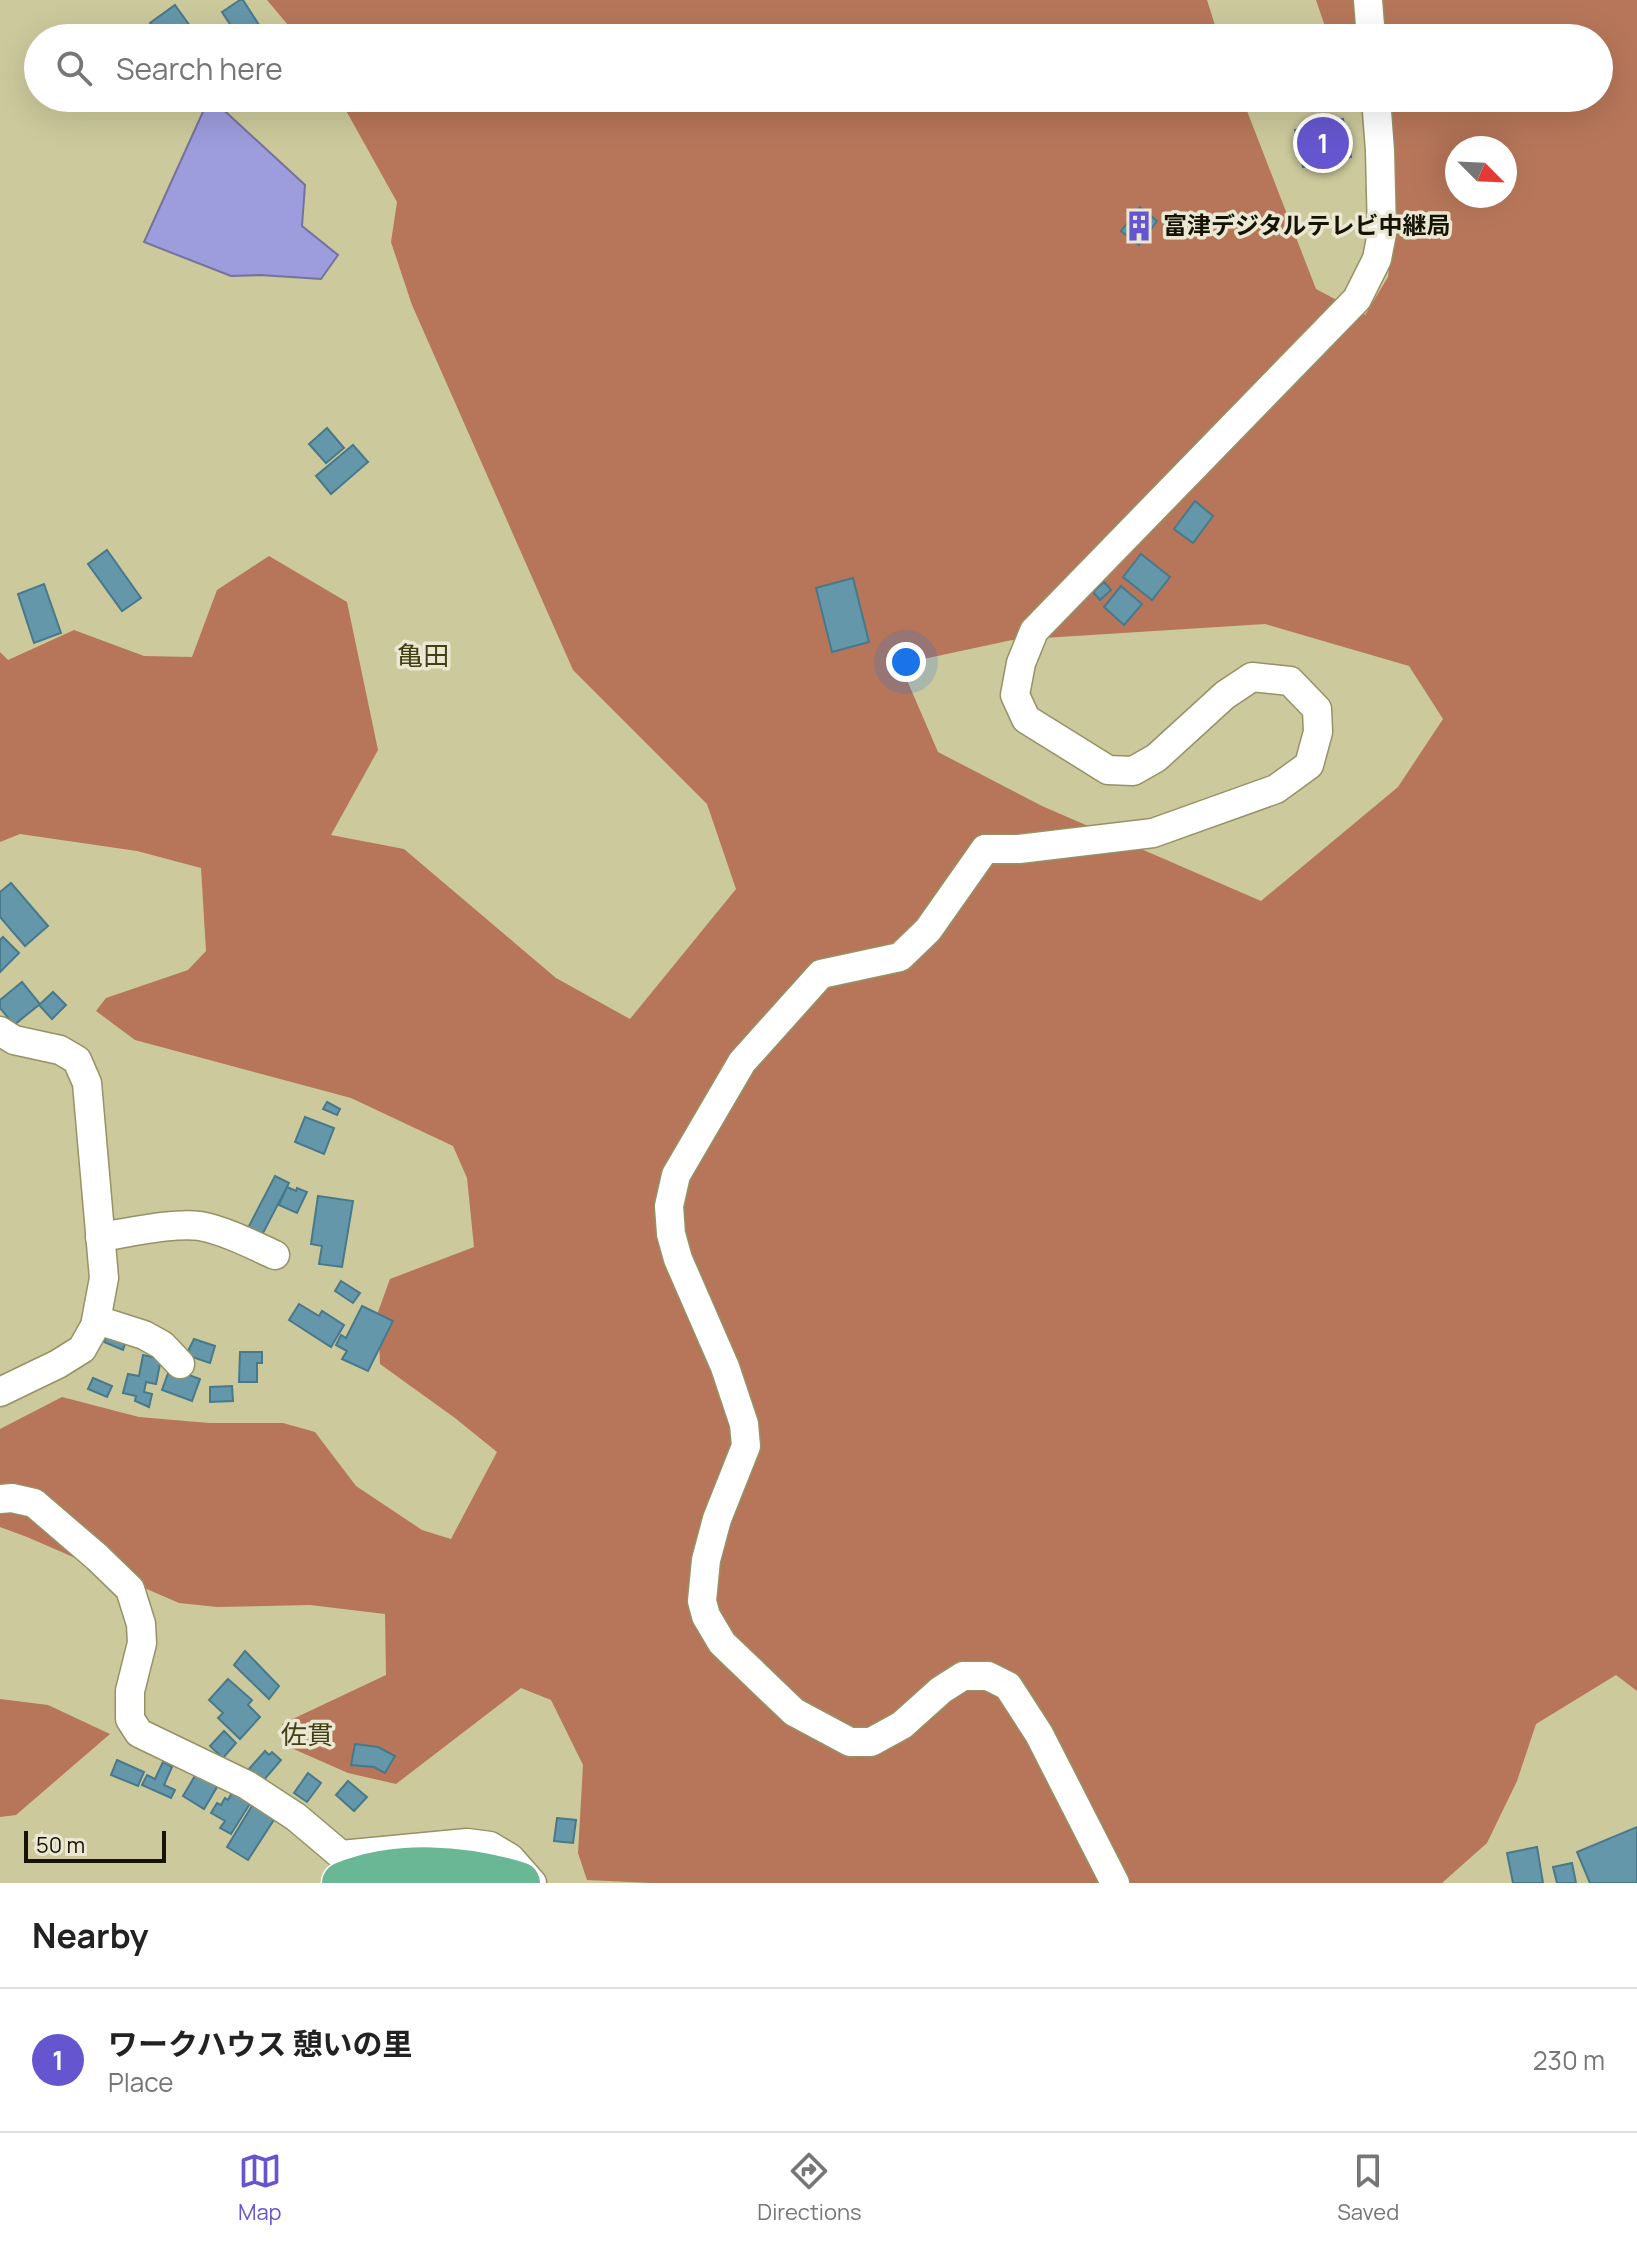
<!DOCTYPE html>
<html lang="en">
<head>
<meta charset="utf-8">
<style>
  body { margin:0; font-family:Manrope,"Noto Sans JP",sans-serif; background:#f6f6f6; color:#222 }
  .compass { position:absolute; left:1445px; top:136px; width:72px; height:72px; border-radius:50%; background:#fff; box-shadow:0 8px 32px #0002; rotate:114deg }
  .scale { position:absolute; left:24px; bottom:20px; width:142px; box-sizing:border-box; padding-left:8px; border:4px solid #151304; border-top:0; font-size:22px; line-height:28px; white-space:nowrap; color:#151304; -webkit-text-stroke:6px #eae8d2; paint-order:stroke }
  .you { position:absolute; left:906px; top:662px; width:28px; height:28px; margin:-20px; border:6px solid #fff; border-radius:50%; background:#1a73e8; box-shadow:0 0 0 12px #1a73e833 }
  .badge { display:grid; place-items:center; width:52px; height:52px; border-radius:50%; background:#6556cf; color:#fff; font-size:26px; font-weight:700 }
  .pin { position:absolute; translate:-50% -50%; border:4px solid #fff; box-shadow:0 2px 8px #0006 }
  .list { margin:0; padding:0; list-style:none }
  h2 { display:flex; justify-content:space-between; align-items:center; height:104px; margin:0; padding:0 32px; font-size:34px }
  h2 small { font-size:26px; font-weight:400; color:#767676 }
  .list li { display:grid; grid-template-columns:52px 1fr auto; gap:24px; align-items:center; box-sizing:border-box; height:144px; padding:0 32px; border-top:2px solid #e0e0e0 }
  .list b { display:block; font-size:30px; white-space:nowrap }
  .list p { margin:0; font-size:26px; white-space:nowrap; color:#767676 }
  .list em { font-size:26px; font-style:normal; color:#767676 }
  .icon { flex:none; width:44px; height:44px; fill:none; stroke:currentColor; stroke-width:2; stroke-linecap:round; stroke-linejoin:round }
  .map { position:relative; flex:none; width:1637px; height:1883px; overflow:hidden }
  .search { position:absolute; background:#fff; box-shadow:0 8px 32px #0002; left:24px; right:24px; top:24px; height:88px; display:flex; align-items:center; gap:20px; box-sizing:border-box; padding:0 28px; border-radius:44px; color:#767676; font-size:30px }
  .sheet { height:248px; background:#fff }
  nav { display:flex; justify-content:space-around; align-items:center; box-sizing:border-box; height:112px; border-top:2px solid #e0e0e0; background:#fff; font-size:22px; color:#767676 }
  nav a { display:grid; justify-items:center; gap:4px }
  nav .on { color:#6556cf }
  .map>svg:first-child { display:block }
</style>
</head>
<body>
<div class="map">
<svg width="1637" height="1883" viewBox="0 0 1637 1883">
  <rect width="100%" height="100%" fill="#ccc99c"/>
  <g fill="#b77659" fill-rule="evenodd">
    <polygon points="267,0 1207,0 1219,38 299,38"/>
    <path d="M1316,0H1637V1691L1616,1675L1536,1724L1517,1781L1487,1843L1442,1883H651L587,1880L578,1853L583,1765L551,1700L521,1688L396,1784L348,1773L289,1747L282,1724L386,1675L385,1614L310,1605L217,1607L179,1603L27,1537L0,1527V1429L62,1397L139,1417L209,1423H283L315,1432L356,1486L422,1530L451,1539L497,1452L455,1418L380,1364L378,1312L390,1279L474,1247L467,1178L453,1146L351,1098L135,1040L96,1011L106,998L188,970L206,951L201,868L137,851L20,834L0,842V652L8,660L74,630L144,656L192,657L217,590L269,556L347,602L378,750L331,835L404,849L556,978L630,1019L736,889L707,804L573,670L412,305L391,242L397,202L339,98H1242L1316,289L1365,315L1388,277L1396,207L1386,99L1381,98H1599V38H1329ZM1457,148H1505V196H1457ZM1265,624L1409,666L1443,719L1398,787L1261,901L1042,806L938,752L900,664L1012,640Z"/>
    <polygon points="0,1699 48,1705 110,1734 16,1815 0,1817"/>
  </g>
  <polygon fill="#9d9cdc" stroke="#74739b" stroke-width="2" points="207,103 217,105 227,113 305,185 302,226 338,255 321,279 260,275 231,276 144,242"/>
  <g fill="#6597aa" stroke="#48798b" stroke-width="2">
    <polygon points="240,0 243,0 259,25 239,38 222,12"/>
    <polygon points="175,5 195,33 189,38 161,38 150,23"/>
    <polygon points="1343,119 1351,157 1303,167 1295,130"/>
    <polygon points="1140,207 1157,221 1139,245 1121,231"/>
    <polygon points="327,428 344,448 326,463 309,444"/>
    <polygon points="353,445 368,462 331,494 316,476"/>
    <polygon points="1195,501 1213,516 1193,543 1174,529"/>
    <polygon points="107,550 141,598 122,611 88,564"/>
    <polygon points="1141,554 1170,577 1152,600 1123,577"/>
    <polygon points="853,578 869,642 832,652 816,588"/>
    <polygon points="1104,582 1111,590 1100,600 1093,592"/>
    <polygon points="44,584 61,633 34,643 18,594"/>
    <polygon points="1121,586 1142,604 1124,625 1104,607"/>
    <polygon points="11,883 48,926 25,946 0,917 0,892"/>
    <polygon points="3,937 19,953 0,972 0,940"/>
    <polygon points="22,982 40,1004 14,1025 0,1008 0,1000"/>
    <polygon points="53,992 66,1005 52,1019 39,1005"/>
    <polygon points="327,1102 340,1109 337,1115 323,1109"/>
    <polygon points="305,1117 334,1128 324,1154 295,1142"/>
    <polygon points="275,1176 289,1183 262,1235 248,1228"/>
    <polygon points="287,1187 296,1191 297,1188 307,1192 297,1213 279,1205"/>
    <polygon points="318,1196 353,1201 342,1267 319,1264 322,1246 311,1244"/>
    <polygon points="341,1281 360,1293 353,1303 335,1291"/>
    <polygon points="299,1304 319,1316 322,1311 344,1325 331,1347 289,1320"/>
    <polygon points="362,1306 393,1321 368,1371 342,1359 347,1351 336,1345 341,1335 346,1338"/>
    <polygon points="109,1330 127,1338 123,1350 104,1342"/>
    <polygon points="194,1339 215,1346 210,1363 186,1355"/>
    <polygon points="240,1352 262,1352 262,1363 257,1363 257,1382 239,1382"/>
    <polygon points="143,1355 161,1359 156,1384 146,1382 144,1392 152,1394 149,1407 135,1401 136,1396 123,1393 128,1374 139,1376"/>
    <polygon points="170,1368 200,1379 192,1401 162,1390"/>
    <polygon points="93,1378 112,1386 107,1397 88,1389"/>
    <polygon points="232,1386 233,1401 210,1402 210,1387"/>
    <polygon points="245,1651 279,1686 269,1699 234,1665"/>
    <polygon points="228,1679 252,1700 248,1705 260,1717 240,1739 218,1718 223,1713 209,1700"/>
    <polygon points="224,1731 236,1743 223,1758 210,1746"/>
    <polygon points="355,1744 378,1747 395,1756 385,1773 374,1767 351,1765"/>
    <polygon points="265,1751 269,1755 272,1752 281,1760 263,1781 249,1769"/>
    <polygon points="117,1760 144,1772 138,1786 111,1775"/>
    <polygon points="163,1762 172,1767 164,1785 175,1790 171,1798 142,1785 147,1775 155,1779"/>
    <polygon points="199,1769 220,1782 204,1809 183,1796"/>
    <polygon points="308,1773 321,1783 307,1802 294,1793"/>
    <polygon points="348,1781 367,1797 354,1811 336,1795"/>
    <polygon points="234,1789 251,1802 231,1834 220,1828 225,1821 211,1813 217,1803 221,1805 225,1798 228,1800"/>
    <polygon points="255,1801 277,1815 248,1860 227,1847"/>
    <polygon points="557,1818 576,1820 573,1843 554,1841"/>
    <polygon points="1637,1827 1637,1883 1590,1883 1577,1852"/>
    <polygon points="1537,1847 1543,1883 1513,1883 1507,1853"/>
    <polygon points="1572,1863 1576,1883 1557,1883 1553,1867"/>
  </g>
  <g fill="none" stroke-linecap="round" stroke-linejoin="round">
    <g stroke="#959266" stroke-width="31">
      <g id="minor">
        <polyline points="1368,0 1371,38"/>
        <polyline points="0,1031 14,1040 60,1050 77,1060 87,1083 104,1278 95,1326 82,1349 58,1364 0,1392"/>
        <path d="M100,1237C128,1233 174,1222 200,1226C226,1231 251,1244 275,1255"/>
        <polyline points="97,1320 144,1335 162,1345 180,1364"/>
        <polyline points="0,1499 12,1498 34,1503 97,1557 130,1589 141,1624 142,1643 130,1691 130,1719 139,1733 247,1785 296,1817 341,1855 467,1843 490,1846 510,1858 532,1883"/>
        <polyline points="1115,1883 1039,1734 1008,1686 988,1676 963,1676 941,1690 902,1725 871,1742 850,1742 794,1712 722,1643 706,1616 702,1601 706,1560 717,1519 746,1446 744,1424 725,1367 678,1259 671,1234 669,1206 676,1175 742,1062 821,974 900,957 928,930 985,849 1019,849 1153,833 1276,789 1309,765 1318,732 1317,709 1290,681 1252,677 1225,695 1156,758 1133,771 1108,770 1026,719 1015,695 1021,663 1034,631 1357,299 1377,259 1382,233 1380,151 1376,98"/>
      </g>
    </g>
    <g stroke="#fff" stroke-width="45">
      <path id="highway" d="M343,1883C398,1861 464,1866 519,1883"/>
    </g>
    <use href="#minor" stroke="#fff" stroke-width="28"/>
    <use href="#highway" stroke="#6ab796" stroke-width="42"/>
  </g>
  <defs>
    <g id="building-bare" transform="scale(2.4)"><path d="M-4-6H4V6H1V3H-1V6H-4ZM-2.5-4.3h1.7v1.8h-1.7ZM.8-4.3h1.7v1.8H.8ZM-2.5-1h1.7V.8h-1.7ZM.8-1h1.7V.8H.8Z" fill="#6556cf" stroke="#eae8d2" stroke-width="2.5" paint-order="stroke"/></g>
  </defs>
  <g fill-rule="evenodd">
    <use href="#building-bare" x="1139" y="226"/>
  </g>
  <g text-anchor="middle" stroke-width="7" stroke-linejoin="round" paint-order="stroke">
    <g font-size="24" font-weight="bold" fill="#151304" stroke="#eae8d2" text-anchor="start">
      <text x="1163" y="234">富津デジタルテレビ中継局</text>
    </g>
    <g font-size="26" fill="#423f15" stroke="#eae8d2">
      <text x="423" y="665">亀田</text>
      <text x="307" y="1744">佐貫</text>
    </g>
  </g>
</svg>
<svg class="compass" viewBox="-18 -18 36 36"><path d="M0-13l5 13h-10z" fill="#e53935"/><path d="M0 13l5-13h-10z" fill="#767676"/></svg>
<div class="scale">50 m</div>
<div class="you"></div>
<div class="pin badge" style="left:1323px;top:143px">1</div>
<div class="search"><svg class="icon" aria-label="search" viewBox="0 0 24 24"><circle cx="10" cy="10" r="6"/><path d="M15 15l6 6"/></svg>Search here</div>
</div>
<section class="sheet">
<h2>Nearby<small></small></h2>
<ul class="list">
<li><span class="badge">1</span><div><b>ワークハウス 憩いの里</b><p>Place</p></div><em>230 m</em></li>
</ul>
</section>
<nav>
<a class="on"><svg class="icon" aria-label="map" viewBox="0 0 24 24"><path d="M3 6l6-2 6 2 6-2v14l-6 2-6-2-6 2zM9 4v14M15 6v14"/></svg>Map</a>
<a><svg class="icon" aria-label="directions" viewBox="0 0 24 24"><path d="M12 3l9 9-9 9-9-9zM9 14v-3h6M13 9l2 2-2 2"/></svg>Directions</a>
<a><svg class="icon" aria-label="saved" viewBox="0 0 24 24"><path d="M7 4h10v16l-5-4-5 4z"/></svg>Saved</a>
</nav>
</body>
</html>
